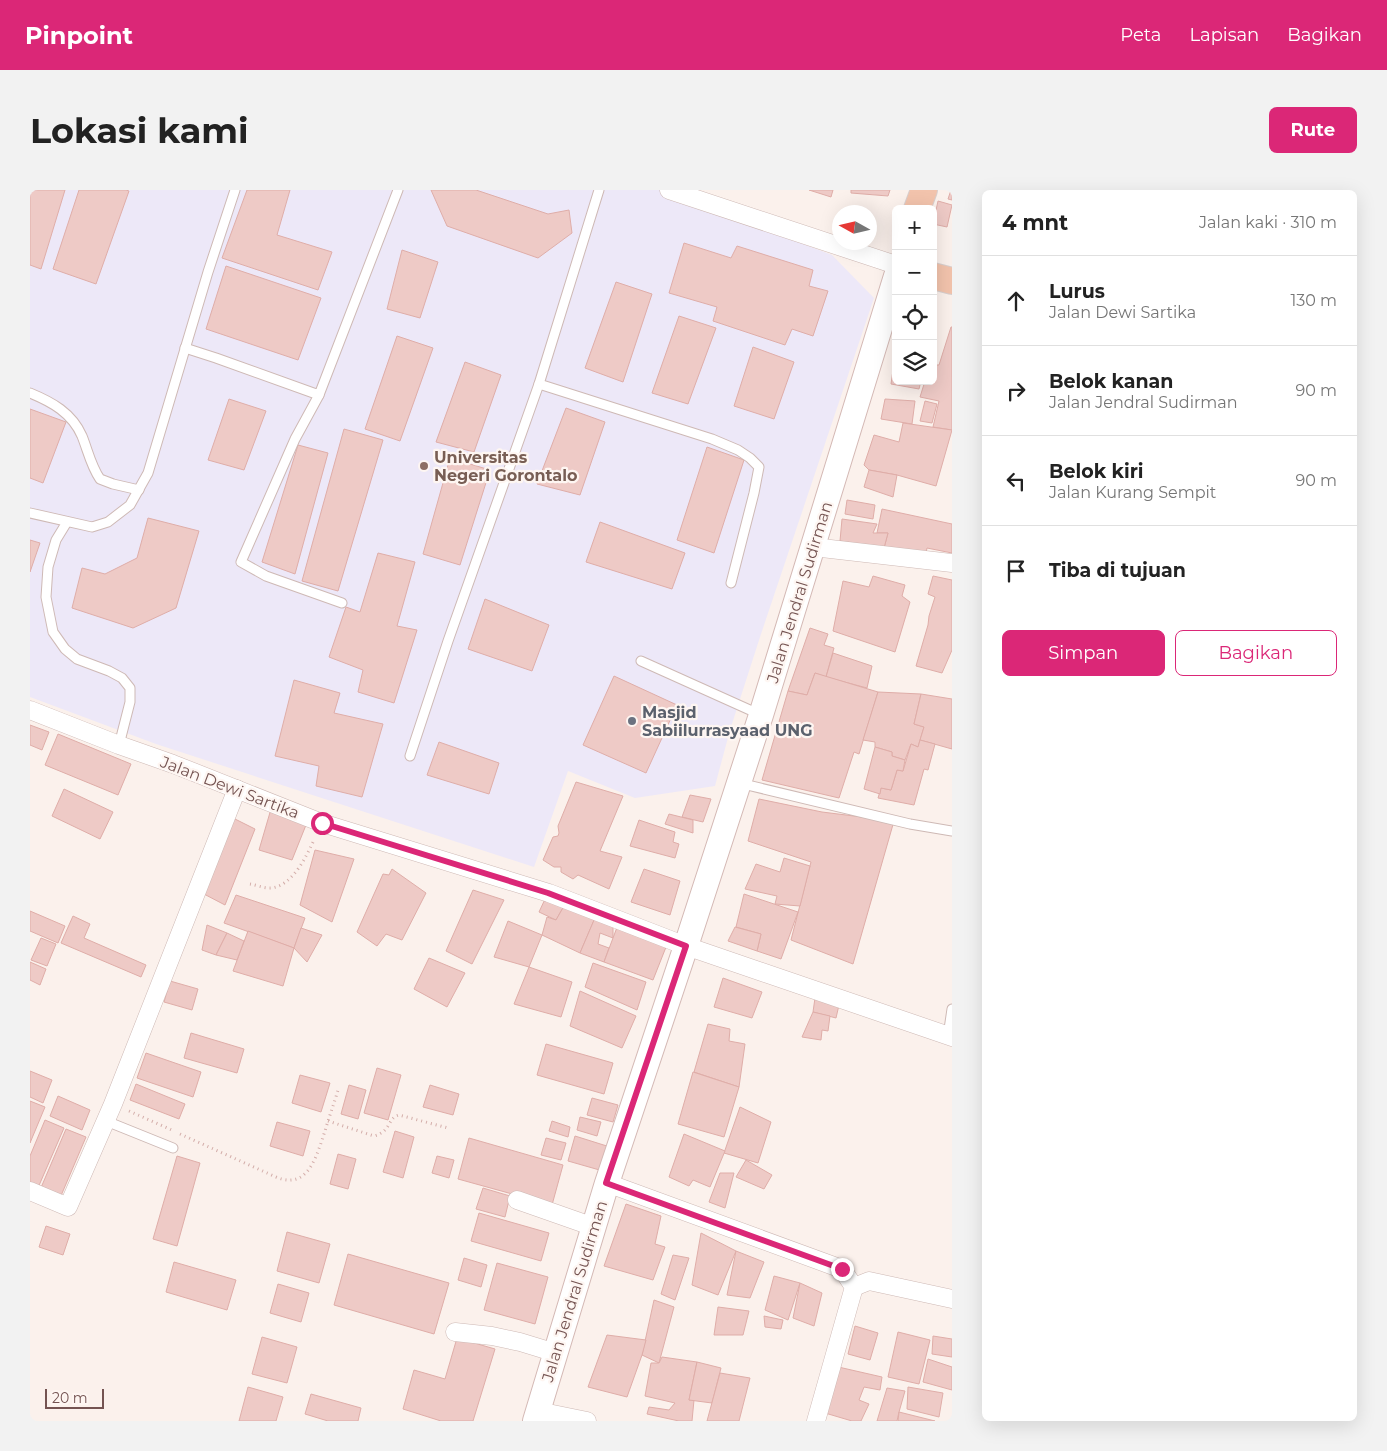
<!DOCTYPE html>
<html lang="id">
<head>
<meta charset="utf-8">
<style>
  body { margin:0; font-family:Montserrat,sans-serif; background:#f2f2f2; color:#222 }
  .controls { position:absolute; right:15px; top:15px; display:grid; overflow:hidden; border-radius:8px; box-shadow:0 5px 20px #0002 }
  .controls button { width:45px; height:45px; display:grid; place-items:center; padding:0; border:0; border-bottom:1px solid #e0e0e0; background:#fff; color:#222; font:25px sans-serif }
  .compass { position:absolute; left:802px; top:15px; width:45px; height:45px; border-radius:50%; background:#fff; box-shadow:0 5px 20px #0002; rotate:278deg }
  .scale { position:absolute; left:15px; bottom:12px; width:59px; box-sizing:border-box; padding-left:5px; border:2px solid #745351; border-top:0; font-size:14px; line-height:18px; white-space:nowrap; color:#745351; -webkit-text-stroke:4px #fef6f2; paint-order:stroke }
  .stop { position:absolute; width:15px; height:15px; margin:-11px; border:4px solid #db2777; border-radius:50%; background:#fff }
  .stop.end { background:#db2777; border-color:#fff; box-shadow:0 1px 5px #0008 }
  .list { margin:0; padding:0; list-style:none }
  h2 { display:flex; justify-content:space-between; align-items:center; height:65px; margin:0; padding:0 20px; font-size:21px }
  h2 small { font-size:16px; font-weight:400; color:#767676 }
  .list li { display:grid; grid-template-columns:32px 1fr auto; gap:15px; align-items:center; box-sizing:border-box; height:90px; padding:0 20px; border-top:1px solid #e0e0e0 }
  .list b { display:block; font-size:19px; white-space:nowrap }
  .list p { margin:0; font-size:16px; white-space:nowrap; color:#767676 }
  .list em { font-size:16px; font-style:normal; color:#767676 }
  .actions { display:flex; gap:10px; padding:15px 20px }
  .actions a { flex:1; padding:11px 0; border:1px solid #db2777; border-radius:8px; text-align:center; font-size:18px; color:#db2777 }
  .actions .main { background:#db2777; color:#fff }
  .icon { flex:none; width:28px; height:28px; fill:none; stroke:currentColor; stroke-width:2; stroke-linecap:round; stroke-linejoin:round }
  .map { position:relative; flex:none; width:922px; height:1231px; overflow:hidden; border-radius:8px }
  header { display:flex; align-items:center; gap:30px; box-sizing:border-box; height:70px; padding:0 25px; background:#db2777; color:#fff }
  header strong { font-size:24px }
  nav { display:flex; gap:28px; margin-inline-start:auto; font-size:18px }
  .intro { display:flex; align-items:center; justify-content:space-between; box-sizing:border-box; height:120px; padding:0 30px }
  h1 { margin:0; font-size:35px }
  .button { padding:12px 22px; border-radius:8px; background:#db2777; color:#fff; font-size:18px; font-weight:700 }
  main { display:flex; gap:30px; padding:0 30px }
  aside { flex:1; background:#fff; border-radius:8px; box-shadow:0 5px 20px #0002 }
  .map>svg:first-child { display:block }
</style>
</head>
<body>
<header>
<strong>Pinpoint</strong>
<nav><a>Peta</a><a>Lapisan</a><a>Bagikan</a></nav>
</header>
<div class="intro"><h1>Lokasi kami</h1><a class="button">Rute</a></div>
<main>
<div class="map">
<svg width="922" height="1231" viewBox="0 0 922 1231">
  <rect width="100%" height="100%" fill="#fbf1ec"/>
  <polygon fill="#ede8f8" points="0,0 634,0 802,65 844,108 731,444 700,540 685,596 605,608 538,581 504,677 126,554 0,507"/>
  <g fill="#eecac6" stroke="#dfada8">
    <polygon points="0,0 35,0 11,79 0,75"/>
    <polygon points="49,0 96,0 99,1 66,94 23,79"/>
    <polygon points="217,0 260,0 247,45 302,62 288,100 192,68"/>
    <polygon points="401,0 446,0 518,24 539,20 542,43 508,68 417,36"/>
    <polygon points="779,0 803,0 801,7"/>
    <polygon points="821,0 860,0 858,6 821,3"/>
    <polygon points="921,0 922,0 922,10 918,9"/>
    <polygon points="908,11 922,15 917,37 903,34"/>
    <polygon points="654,53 701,68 707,56 783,80 779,96 798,101 783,146 762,139 755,155 683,131 687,117 639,103"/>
    <polygon points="372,60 408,72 390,128 357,119"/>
    <polygon points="196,76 291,108 268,170 176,139"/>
    <polygon points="586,92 622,104 593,192 555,178"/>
    <polygon points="649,126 686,138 658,214 622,203"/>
    <polygon points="921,137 922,137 922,240 903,237 909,211 890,207 895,191 903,191 903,175 909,175"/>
    <polygon points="367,146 403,158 370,251 335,239"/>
    <polygon points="723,157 764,172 744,229 704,216"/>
    <polygon points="435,172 471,185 444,262 406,252"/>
    <polygon points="864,173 866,174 866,191 891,191 889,199 861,194"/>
    <polygon points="199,209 236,221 214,280 178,270"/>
    <polygon points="855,209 885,211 882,234 851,229"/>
    <polygon points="895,211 907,214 902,233 890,231"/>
    <polygon points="536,218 575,232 550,305 507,294"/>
    <polygon points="0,219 36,232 13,293 0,288"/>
    <polygon points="873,233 922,240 906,296 867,285 839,280 834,275 844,245 869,252"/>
    <polygon points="314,239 353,250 308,401 272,391"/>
    <polygon points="268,255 298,263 265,384 232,372"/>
    <polygon points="677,257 714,270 684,363 647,350"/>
    <polygon points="420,268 460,280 430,375 393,364"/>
    <polygon points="839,280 867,285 863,307 834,297"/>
    <polygon points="817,310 845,315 843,329 815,324"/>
    <polygon points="852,319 922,334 922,363 897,358 896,363 854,358 858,343 847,343"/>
    <polygon points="118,328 169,341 146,418 103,438 42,418 52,378 75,384 107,368"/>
    <polygon points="812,329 847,334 843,343 858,343 854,358 810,351"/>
    <polygon points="570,332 655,363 642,399 556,372"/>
    <polygon points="0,350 10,353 0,382"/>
    <polygon points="348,363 385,372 367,436 387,440 364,513 328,502 333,480 299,467 316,417 330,422"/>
    <polygon points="843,386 875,395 872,406 880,412 865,462 803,441 813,391 839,397"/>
    <polygon points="903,386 922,390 922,460 912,483 886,476 898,435 899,426 905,407 898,404"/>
    <polygon points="455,409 519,435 502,481 438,459"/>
    <polygon points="780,438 798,444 794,455 804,458 796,487 785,483 777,505 758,501"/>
    <polygon points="803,463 842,476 837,498 796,487"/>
    <polygon points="785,483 848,502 829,564 824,562 809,608 732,590 758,501 777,505"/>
    <polygon points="584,486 647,515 616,583 553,555"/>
    <polygon points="264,490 310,503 304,523 353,534 332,607 286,596 289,576 245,566"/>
    <polygon points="848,502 891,504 884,534 894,537 888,557 881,554 875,570 862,566 862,562 845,557 845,552 833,550"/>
    <polygon points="891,504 922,509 922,559 890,550 894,537 884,534"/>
    <polygon points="0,535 19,542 12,560 0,555"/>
    <polygon points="28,544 101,574 88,605 15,575"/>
    <polygon points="890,550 905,554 898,580 894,579 884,615 848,608 851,598 861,600 867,580 873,581 881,554 888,557"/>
    <polygon points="409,552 469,573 459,604 397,585"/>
    <polygon points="845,557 862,562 862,566 875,570 873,581 867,580 861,600 851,598 850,604 834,599"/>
    <polygon points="546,592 593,606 570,661 592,667 579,699 548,685 543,689 531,682 531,677 524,677 513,670 523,647 528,646 529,643 528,636"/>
    <polygon points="34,599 83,622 70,649 22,626"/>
    <polygon points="660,605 681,609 673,632 652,627"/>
    <polygon points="729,609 792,622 864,631 823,774 761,750 781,672 718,651"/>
    <polygon points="241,619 276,635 262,670 229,660"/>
    <polygon points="639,624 663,630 663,643 635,634"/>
    <polygon points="201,627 225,639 195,715 172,703"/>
    <polygon points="609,630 645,642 643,652 649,654 645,668 600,656"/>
    <polygon points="285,660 324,669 302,732 270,715"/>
    <polygon points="754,668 780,676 770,716 745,714 747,706 715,699 726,674 750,682"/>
    <polygon points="362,679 396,703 372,750 356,744 347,756 327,742 353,684 359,685"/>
    <polygon points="614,679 650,691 640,725 601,712"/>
    <polygon points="443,700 474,710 442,774 416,761"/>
    <polygon points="714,704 768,722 751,769 727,761 731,744 706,737"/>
    <polygon points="206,705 275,728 264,758 194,733"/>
    <polygon points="516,707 534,716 526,730 509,722"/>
    <polygon points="534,716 565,728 550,763 512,745 517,727 526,730"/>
    <polygon points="0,721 35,736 28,753 0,741"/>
    <polygon points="567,723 583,729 583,748 570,743 568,754 579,758 574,772 550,763"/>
    <polygon points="43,726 60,734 54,748 116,775 111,787 31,753"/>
    <polygon points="478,731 512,745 499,777 464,767"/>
    <polygon points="589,732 638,752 623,790 574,772"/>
    <polygon points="177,735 197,743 186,765 172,760"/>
    <polygon points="705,737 731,744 727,761 698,751"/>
    <polygon points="271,738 292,745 277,772 264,758"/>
    <polygon points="218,741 264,758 253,796 203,781"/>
    <polygon points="197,743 214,751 207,770 186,765"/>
    <polygon points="11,748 26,754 17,776 1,770"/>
    <polygon points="399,768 435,783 417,817 384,799"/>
    <polygon points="0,772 16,779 10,795 0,790"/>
    <polygon points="563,773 616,792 607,820 555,797"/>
    <polygon points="499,777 542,792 531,827 484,814"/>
    <polygon points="693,788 732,802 722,828 684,817"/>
    <polygon points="140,791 168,799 162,820 134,812"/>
    <polygon points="550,801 606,826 592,858 540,836"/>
    <polygon points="785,808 809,815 806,828 783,822"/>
    <polygon points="783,822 800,826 798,841 792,840 791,850 772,847"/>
    <polygon points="678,834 700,839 699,851 715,854 709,897 664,882"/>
    <polygon points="161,843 214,859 207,883 154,868"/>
    <polygon points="516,854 583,873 574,904 507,885"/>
    <polygon points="116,863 171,882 163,907 107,888"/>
    <polygon points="347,878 371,885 358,930 334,923"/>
    <polygon points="0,881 22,890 13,913 0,907"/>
    <polygon points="663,882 709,897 694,947 648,934"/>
    <polygon points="270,885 300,893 291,922 262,913"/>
    <polygon points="106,894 155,914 149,929 100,910"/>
    <polygon points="319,895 336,900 328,929 311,924"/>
    <polygon points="400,895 429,904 423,925 393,917"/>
    <polygon points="28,906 60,920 52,940 20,926"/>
    <polygon points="562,908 588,915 583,932 557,925"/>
    <polygon points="0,911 15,917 0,953"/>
    <polygon points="710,917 741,932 728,973 694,963"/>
    <polygon points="550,927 571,932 567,946 547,940"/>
    <polygon points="15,930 34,938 7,1000 0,997 0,966"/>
    <polygon points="522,931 540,937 538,947 519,941"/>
    <polygon points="247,932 280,941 273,966 240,956"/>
    <polygon points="36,939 56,947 30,1008 10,1000"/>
    <polygon points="365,941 384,947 373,988 353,982"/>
    <polygon points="654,944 695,961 680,997 663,990 659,996 639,987"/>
    <polygon points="545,946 580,957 573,981 538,971"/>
    <polygon points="439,948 533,975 522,1015 428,989"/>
    <polygon points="516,948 536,953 531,970 511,965"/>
    <polygon points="308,964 326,969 318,999 300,994"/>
    <polygon points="147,966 170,973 147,1056 123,1049"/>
    <polygon points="407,966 424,970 419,988 402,983"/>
    <polygon points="716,970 742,985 734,999 706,987"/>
    <polygon points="690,983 704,983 695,1018 679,1012"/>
    <polygon points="453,998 480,1006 475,1027 446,1019"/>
    <polygon points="596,1014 631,1026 625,1054 635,1057 623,1090 574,1076"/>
    <polygon points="449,1023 519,1043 511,1071 441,1051"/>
    <polygon points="16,1036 40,1044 33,1065 9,1057"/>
    <polygon points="257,1042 300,1054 289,1093 247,1081"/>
    <polygon points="671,1043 706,1061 688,1105 662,1095"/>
    <polygon points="706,1061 734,1072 720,1108 697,1105"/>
    <polygon points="318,1064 419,1093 404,1144 304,1115"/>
    <polygon points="643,1065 659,1068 645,1110 631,1104"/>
    <polygon points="434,1068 457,1075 451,1097 428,1090"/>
    <polygon points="144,1072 206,1090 197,1120 136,1102"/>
    <polygon points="467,1073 518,1087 505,1134 454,1120"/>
    <polygon points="744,1086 770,1093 758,1130 735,1120"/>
    <polygon points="770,1093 792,1103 784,1136 763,1128"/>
    <polygon points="248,1094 279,1103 271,1132 240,1123"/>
    <polygon points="624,1110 644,1117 629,1173 612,1165"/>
    <polygon points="688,1117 719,1121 713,1145 684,1145"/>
    <polygon points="734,1126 753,1130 751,1139 735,1137"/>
    <polygon points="825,1136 848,1143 840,1170 818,1164"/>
    <polygon points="868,1142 900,1150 889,1194 858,1187"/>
    <polygon points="577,1145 616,1150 612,1165 597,1207 558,1197"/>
    <polygon points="903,1146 922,1149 922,1167 902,1164"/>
    <polygon points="232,1147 267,1157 257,1193 222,1184"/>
    <polygon points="427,1148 465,1159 443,1231 411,1231 373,1219 384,1180 415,1189"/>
    <polygon points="632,1167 667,1172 659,1210 664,1210 662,1231 649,1231 617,1224 619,1217 639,1220 645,1213 615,1206 621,1173 629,1173"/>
    <polygon points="898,1169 922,1177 922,1200 893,1192"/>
    <polygon points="667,1172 691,1178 682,1213 659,1210"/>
    <polygon points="804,1176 852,1187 850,1200 834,1197 829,1210 839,1214 831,1231 822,1231 795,1223"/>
    <polygon points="690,1183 720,1188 709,1231 677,1231"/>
    <polygon points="218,1197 253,1207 246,1231 209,1231"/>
    <polygon points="878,1197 913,1203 909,1227 877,1219"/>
    <polygon points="857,1198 875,1201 869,1222 867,1231 847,1231"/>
    <polygon points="281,1204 331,1218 328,1231 298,1231 275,1224"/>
    <polygon points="869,1222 905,1231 868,1231"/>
  </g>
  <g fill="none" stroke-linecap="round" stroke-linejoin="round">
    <g stroke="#ceb9b5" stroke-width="11">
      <g id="lane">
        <polyline points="155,158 186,168 289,205 368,0"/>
        <polyline points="509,194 682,249 708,260 720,268 729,277 724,303 701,393"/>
        <path d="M0,203C22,212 42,223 52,246C58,261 61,276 70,289L83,294L109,300"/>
        <polyline points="289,205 265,249 211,372 236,386 312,413"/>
        <polyline points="0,323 62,337 78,332 100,315 118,283 178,82 205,0"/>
        <polyline points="37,332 26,350 18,377 16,407 23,442 35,459 47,469 79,481 92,488 100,498 100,512 89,555"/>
        <polyline points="611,471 731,525"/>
        <polyline points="380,566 418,451 509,194 569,0"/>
        <polyline points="709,593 880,634 922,641"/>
        <polyline points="918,846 922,819"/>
        <polyline points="76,931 143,958"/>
      </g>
    </g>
    <g stroke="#ceb9b5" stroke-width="19">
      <g id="street">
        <polyline points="639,0 866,75"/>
        <polyline points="783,357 922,373"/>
        <polyline points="0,520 89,555 143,574 292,633 519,703 656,756 922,847"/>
        <polyline points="577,993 812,1079 824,1097 786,1231"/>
        <polyline points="0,1001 38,1017 83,914 207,599"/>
        <polyline points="487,1010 564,1037"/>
        <polyline points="824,1097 839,1091 922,1109"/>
        <polyline points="425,1142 462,1146 490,1152 526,1163"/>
        <polyline points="508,1221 557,1231"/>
      </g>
    </g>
    <g stroke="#d4b9b5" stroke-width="26">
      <polyline id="secondary" points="505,1231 577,993 656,756 731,525 866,86"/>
    </g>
    <g stroke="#d8cfce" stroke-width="28">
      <g id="primary">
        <polyline points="887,19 894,0"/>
        <polyline points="903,86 922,91"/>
      </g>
    </g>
    <g stroke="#d3ada9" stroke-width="3" stroke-dasharray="1 4" stroke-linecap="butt">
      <path d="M220,694C226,695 233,698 240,698C262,697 276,667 284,650"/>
      <polyline points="99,921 144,941"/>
      <path d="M298,931L344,946C362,941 357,928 369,925L418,938"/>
      <path d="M150,944L246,987C279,1001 287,964 295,941C299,927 304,914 308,900"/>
    </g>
    <use href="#lane" stroke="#fff" stroke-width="9"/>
    <use href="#street" stroke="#fff" stroke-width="18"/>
    <use href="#secondary" stroke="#fff" stroke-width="24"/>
    <use href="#primary" stroke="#f2c3ac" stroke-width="26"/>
  </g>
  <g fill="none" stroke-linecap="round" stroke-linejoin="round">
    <polyline stroke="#db2777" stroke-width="6" points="292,633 518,703 656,756 576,993 812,1079"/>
  </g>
  <circle fill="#8d6e63" stroke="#fef6f2" stroke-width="2" cx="394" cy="276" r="5"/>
  <circle fill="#6b7280" stroke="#fef6f2" stroke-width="2" cx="602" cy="531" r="5"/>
  <g text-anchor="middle" stroke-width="4.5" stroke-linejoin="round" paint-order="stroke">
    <g font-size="16" font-weight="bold" fill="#785e54" stroke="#fef6f2" text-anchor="start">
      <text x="404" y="273">Universitas<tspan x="404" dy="18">Negeri Gorontalo</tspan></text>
    </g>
    <g font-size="16" fill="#745351" stroke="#fef6f2">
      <text transform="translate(769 402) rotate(-73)" y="6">Jalan Jendral Sudirman</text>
      <text transform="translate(200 597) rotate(21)" y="6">Jalan Dewi Sartika</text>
      <text transform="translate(544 1101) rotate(-73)" y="6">Jalan Jendral Sudirman</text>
    </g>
    <g font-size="16" font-weight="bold" fill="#5b616d" stroke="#fef6f2" text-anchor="start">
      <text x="612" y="528">Masjid<tspan x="612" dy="18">Sabiilurrasyaad UNG</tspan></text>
    </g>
  </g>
</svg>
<div class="controls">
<button>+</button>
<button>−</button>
<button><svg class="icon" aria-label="locate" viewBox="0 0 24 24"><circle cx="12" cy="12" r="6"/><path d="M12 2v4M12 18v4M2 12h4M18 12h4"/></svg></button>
<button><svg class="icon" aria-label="layers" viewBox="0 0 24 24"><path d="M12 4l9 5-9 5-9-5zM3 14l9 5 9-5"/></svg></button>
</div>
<svg class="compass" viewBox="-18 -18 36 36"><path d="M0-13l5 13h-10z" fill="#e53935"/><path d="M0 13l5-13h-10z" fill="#767676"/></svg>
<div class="scale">20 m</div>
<div class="stop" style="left:292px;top:633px"></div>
<div class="stop end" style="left:812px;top:1079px"></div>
</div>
<aside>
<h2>4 mnt<small>Jalan kaki · 310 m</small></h2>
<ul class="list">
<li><svg class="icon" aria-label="ahead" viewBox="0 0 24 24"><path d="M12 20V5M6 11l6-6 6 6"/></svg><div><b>Lurus</b><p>Jalan Dewi Sartika</p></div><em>130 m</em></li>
<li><svg class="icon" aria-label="right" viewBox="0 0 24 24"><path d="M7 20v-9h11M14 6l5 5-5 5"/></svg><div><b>Belok kanan</b><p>Jalan Jendral Sudirman</p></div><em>90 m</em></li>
<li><svg class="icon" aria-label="left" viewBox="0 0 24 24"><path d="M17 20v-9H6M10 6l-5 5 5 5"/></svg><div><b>Belok kiri</b><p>Jalan Kurang Sempit</p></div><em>90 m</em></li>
<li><svg class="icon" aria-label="arrive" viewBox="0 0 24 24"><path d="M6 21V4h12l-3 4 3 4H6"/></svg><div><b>Tiba di tujuan</b></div></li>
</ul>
<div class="actions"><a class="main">Simpan</a><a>Bagikan</a></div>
</aside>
</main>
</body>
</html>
